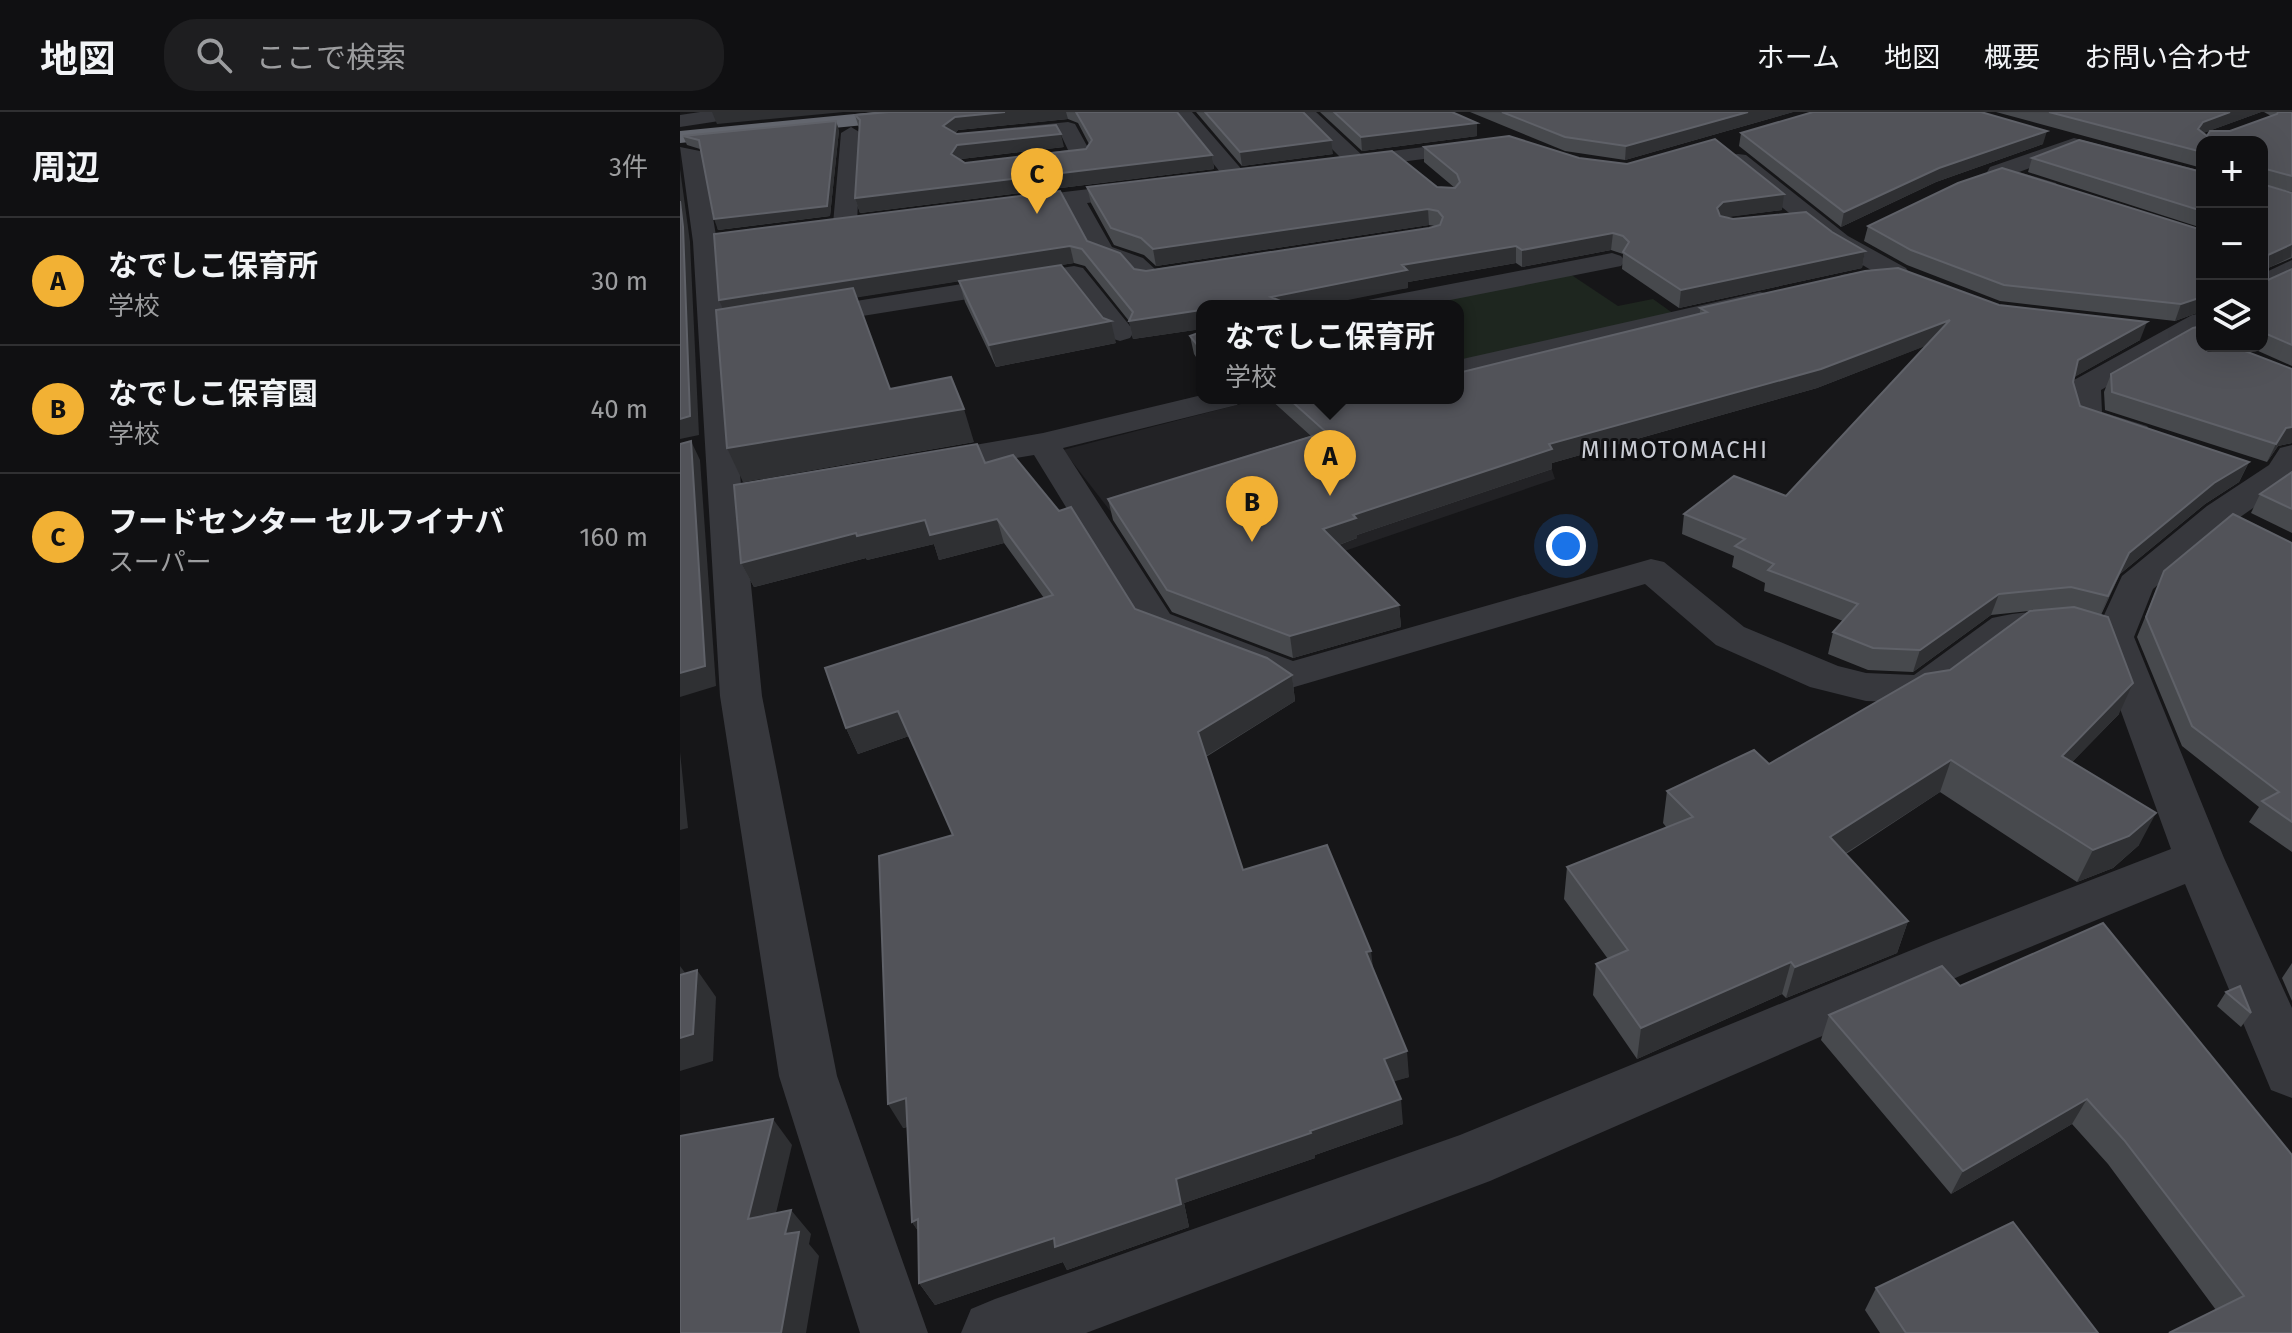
<!DOCTYPE html>
<html lang="ja">
<head>
<meta charset="utf-8">
<style>
  body { margin:0; font-family:"Fira Sans","Noto Sans JP",sans-serif; background:#1e1e20; color:#f1f3f6 }
  .controls { position:absolute; right:24px; top:24px; display:grid; overflow:hidden; border-radius:16px; box-shadow:0 8px 32px #0002 }
  .controls button { width:72px; height:72px; display:grid; place-items:center; padding:0; border:0; border-bottom:2px solid #303032; background:#101012; color:#f1f3f6; font:40px sans-serif }
  .you { position:absolute; left:886px; top:434px; width:28px; height:28px; margin:-20px; border:6px solid #fff; border-radius:50%; background:#1a73e8; box-shadow:0 0 0 12px #1a73e833 }
  .badge { display:grid; place-items:center; width:52px; height:52px; border-radius:50%; background:#f2b134; color:#111; font-size:26px; font-weight:700 }
  .pin { position:absolute; translate:-50% -66px; filter:drop-shadow(0 2px 4px #0008) }
  .pin::after { content:''; position:absolute; top:42px; width:28px; height:24px; background:inherit; clip-path:polygon(0 0,100% 0,50% 100%) }
  .popup { position:absolute; left:516px; top:188px; width:268px; height:104px; box-sizing:border-box; display:grid; place-content:center; border-radius:16px; background:#101012; filter:drop-shadow(0 2px 6px #0005); font-size:26px; white-space:nowrap; color:#9c9d9f }
  .popup b { font-size:30px; color:#f1f3f6 }
  .popup::after { content:''; position:absolute; left:50%; top:100%; margin-left:-16px; border:16px solid transparent; border-top-color:#101012 }
  .list { margin:0; padding:0; list-style:none }
  h2 { display:flex; justify-content:space-between; align-items:center; height:104px; margin:0; padding:0 32px; font-size:34px }
  h2 small { font-size:26px; font-weight:400; color:#9c9d9f }
  .list li { display:grid; grid-template-columns:52px 1fr auto; gap:24px; align-items:center; box-sizing:border-box; height:128px; padding:0 32px; border-top:2px solid #303032 }
  .list b { display:block; font-size:30px; white-space:nowrap }
  .list p { margin:0; font-size:26px; white-space:nowrap; color:#9c9d9f }
  .list em { font-size:26px; font-style:normal; color:#9c9d9f }
  .icon { flex:none; width:44px; height:44px; fill:none; stroke:currentColor; stroke-width:2; stroke-linecap:round; stroke-linejoin:round }
  .map { position:relative; flex:none; width:1612px; height:1221px; overflow:hidden }
  header { display:flex; align-items:center; gap:48px; box-sizing:border-box; height:112px; padding:0 40px; background:#101012; border-bottom:2px solid #303032 }
  header strong { font-size:38px }
  nav { display:flex; gap:44px; margin-inline-start:auto; font-size:28px }
  .search { width:560px; height:72px; background:#1e1e20; display:flex; align-items:center; gap:20px; box-sizing:border-box; padding:0 28px; border-radius:32px; color:#9c9d9f; font-size:30px }
  main { display:flex }
  aside { flex:1; background:#101012 }
  .map>svg:first-child { display:block }
</style>
</head>
<body>
<header>
<strong>地図</strong>
<div class="search"><svg class="icon" aria-label="search" viewBox="0 0 24 24"><circle cx="10" cy="10" r="6"/><path d="M15 15l6 6"/></svg>ここで検索</div>
<nav><a>ホーム</a><a>地図</a><a>概要</a><a>お問い合わせ</a></nav>
</header>
<main>
<aside>
<h2>周辺<small>3件</small></h2>
<ul class="list">
<li><span class="badge">A</span><div><b>なでしこ保育所</b><p>学校</p></div><em>30 m</em></li>
<li><span class="badge">B</span><div><b>なでしこ保育園</b><p>学校</p></div><em>40 m</em></li>
<li><span class="badge">C</span><div><b>フードセンター セルフイナバ</b><p>スーパー</p></div><em>160 m</em></li>
</ul>
</aside>
<div class="map">
<svg width="1612" height="1221" viewBox="0 0 1612 1221">
  <rect width="100%" height="100%" fill="#161618"/>
  <polygon fill="#222225" points="584,286 692,286 867,343 875,367 504,494 383,338"/>
  <polygon fill="#1e261f" points="890,162 938,194 973,187 994,202 778,252 778,194 734,194"/>
  <g fill="none" stroke-linecap="round" stroke-linejoin="round">
    <g fill="#37383d" fill-rule="evenodd">
      <polygon points="20,0 69,0 59,6 0,15 0,3"/>
      <polygon points="492,0 512,0 564,60 567,65 564,70 548,70"/>
      <polygon points="615,0 636,0 682,43 805,27 815,33 805,39 659,58 648,52 651,47 660,45"/>
      <polygon points="388,10 395,12 412,43 409,48 347,55 339,54 336,49 339,44 388,38 381,23 318,29 308,23 318,17"/>
      <polygon points="171,15 181,21 177,112 173,117 157,117 153,112 161,21"/>
      <polygon points="1394,26 1522,59 1522,73 1395,39 1339,60 1376,71 1379,76 1376,81 1368,83 1310,65 1307,60 1310,55"/>
      <polygon points="0,35 20,39 23,44 37,130 82,584 157,964 248,1221 180,1221 99,964 40,584 13,130"/>
      <polygon points="1058,42 1066,43 1168,124 1226,156 1230,162 1226,168 1170,177 1161,175 1157,169 1161,163 1191,158 1150,134 1050,53 1047,48 1050,43"/>
      <polygon points="468,70 476,72 479,77 476,82 407,91 432,135 463,146 475,157 518,150 527,153 531,158 527,163 469,174 460,172 445,156 413,145 385,94 325,101 317,99 313,94 317,89 325,87"/>
      <polygon points="932,141 941,144 945,149 941,154 740,194 684,194 688,188 698,186"/>
      <polygon points="1612,148 1612,167 1582,181 1582,162"/>
      <polygon points="394,154 403,156 450,214 454,220 450,226 440,229 430,226 387,171 120,214 110,212 106,206 110,200 120,198"/>
      <polygon points="1080,180 1090,182 1094,188 1090,194 778,266 778,248"/>
      <path d="M1522,201V220L1421,278L1422,300L1467,314L1472,321L1467,328L1456,331L1396,312C1388,301 1387,278 1394,268L1512,203Z"/>
      <path d="M522,283V286H562L557,293L383,336L490,502L613,549L971,447L984,450L1064,515L1158,554L1186,561L1234,563L1312,506C1339,499 1376,497 1404,504L1410,513L1404,522L1390,525L1336,527L1258,587L1243,591L1186,589L1130,575L1036,533L965,472L611,576L462,519L354,343L243,362L231,359L226,352L231,345L243,342L363,321Z"/>
      <polygon points="1612,333 1612,369 1553,410 1473,477 1454,525 1544,746 1612,896 1612,986 1591,978 1505,772 1289,860 810,1069 406,1221 281,1221 291,1197 315,1187 780,1023 1251,830 1491,737 1414,525 1442,464 1527,394 1589,353 1600,336"/>
    </g>
    <polygon fill="#63666e" fill-rule="evenodd" points="195,0 266,0 256,6 0,31 0,19"/>
  </g>
  <g fill="#47494d" fill-rule="evenodd">
    <path d="M209,0H497L532,43L534,57L180,101L175,86L179,16L175,3ZM388,7L398,11L409,32L406,37L285,51L281,47L384,35L275,21L278,18Z"/>
    <polygon points="516,0 623,0 653,42 562,54"/>
    <polygon points="640,0 772,0 797,11 797,24 682,39"/>
    <polygon points="790,0 1113,0 945,48 885,39"/>
    <polygon points="1316,0 1581,0 1523,21 1527,24 1550,19 1591,4 1584,0 1612,0 1612,80 1585,73 1612,81 1612,146 1588,156 1588,168 1612,157 1612,254 1567,234 1582,234 1582,30 1522,30 1522,56"/>
    <polygon points="159,18 150,104 38,118 20,37 7,33 3,24"/>
    <polygon points="1061,21 1363,32 1256,70 1161,115 1059,34"/>
    <polygon points="744,35 899,46 1102,98 1045,105 1053,107 1152,120 1185,139 1182,156 999,196 942,157 943,142 931,138 842,155 836,151 728,170 728,176 522,194 522,254 514,242 510,224 521,220 521,217 453,227 449,209 405,154 394,151 381,153 436,231 316,255 285,190 279,169 176,185 210,277 294,330 63,370 36,198 407,129 454,157 466,159 749,116 755,114 749,113 476,154 464,143 434,133 411,91 407,75 775,76 744,50"/>
    <polygon points="1352,46 1522,60 1522,116 1348,60"/>
    <polygon points="1188,114 1522,118 1522,199 1495,209 1320,189 1227,153 1184,129"/>
    <polygon points="1319,193 1460,228 1394,265 1393,270 1400,294 1569,350 1559,370 1525,392 1440,462 1421,503 1439,602 1392,650 1459,733 1433,756 1397,770 1260,680 1166,742 1228,809 1217,841 1106,886 1102,882 957,947 913,883 916,852 928,847 884,787 887,755 987,716 983,711 987,679 1089,652 1270,558 1349,499 1311,503 1233,560 1188,558 1148,542 1153,520 1163,509 1084,479 1085,471 1052,455 1054,444 1002,422 1004,402 1106,384 1247,233 1137,276 872,351 872,357 677,423 677,426 659,433 719,493 721,515 613,546 492,500 433,408 428,387 631,324 589,286 778,286 1020,202 1020,196"/>
    <polygon points="1522,234 1612,257 1612,331 1598,334 1587,350 1425,298 1424,280 1431,262"/>
    <polygon points="305,351 455,497 612,563 615,589 526,645 563,758 693,857 729,965 713,969 723,1012 635,1043 635,1046 504,1091 509,1115 387,1158 383,1150 255,1193 239,1171 239,1120 232,1110 227,1015 223,1016 273,723 229,624 178,642 166,616 364,486 324,431 259,448 254,432 187,448 186,446 74,475 61,451"/>
    <polygon points="1612,360 1612,421 1571,401 1580,382"/>
    <polygon points="1608,430 1612,431 1612,740 1569,710 1579,695 1502,634 1457,525 1484,459"/>
    <polygon points="1612,851 1612,889 1602,866"/>
    <polygon points="1280,874 1612,1043 1612,1221 1536,1198 1428,1052 1392,1012 1271,1082 1141,928 1149,903"/>
    <polygon points="1546,880 1571,901 1561,915 1537,894"/>
    <polygon points="1196,1176 1418,1221 1200,1221 1185,1198"/>
  </g>
  <g fill="#2f3033">
    <polygon points="32,0 164,0 37,12"/>
    <polygon points="325,0 386,0 388,7 278,18 267,28 263,14 275,5"/>
    <polygon points="1068,0 1113,0 945,48 946,34"/>
    <polygon points="1550,0 1581,0 1518,23 1518,17 1523,10"/>
    <polygon points="156,9 159,18 150,104 38,118 34,107"/>
    <polygon points="797,11 797,24 682,39 681,25"/>
    <polygon points="1367,19 1363,32 1256,70 1161,115 1164,100 1259,56"/>
    <polygon points="381,22 384,35 281,47 271,42 277,33"/>
    <polygon points="651,28 653,42 562,54 560,40"/>
    <polygon points="532,43 534,57 180,101 175,86"/>
    <polygon points="0,57 10,130 19,323 0,327"/>
    <polygon points="1104,82 1102,98 1041,106 1037,96 1043,90"/>
    <polygon points="748,97 749,113 476,154 473,137"/>
    <polygon points="933,121 931,138 842,155 842,138"/>
    <polygon points="1612,132 1611,145 1582,159 1588,143"/>
    <polygon points="390,134 394,151 47,206 39,188"/>
    <polygon points="836,134 836,151 728,170 728,176 638,194 592,194 591,185 722,153"/>
    <polygon points="1185,139 1182,156 999,196 1001,178"/>
    <polygon points="1522,185 1522,199 1495,209 1501,192"/>
    <polygon points="521,198 522,217 453,227 449,209"/>
    <polygon points="1270,208 1266,226 1137,276 872,351 872,357 677,423 677,426 645,438 643,417 673,403 869,332"/>
    <polygon points="431,209 436,231 316,255 309,233"/>
    <polygon points="1467,210 1460,228 1391,267 1398,248"/>
    <polygon points="284,297 294,330 63,370 47,336"/>
    <polygon points="1612,315 1612,331 1598,334 1587,350 1596,332 1606,316"/>
    <polygon points="11,329 20,348 36,574 0,585 0,561"/>
    <polygon points="1569,350 1559,370 1525,392 1440,462 1419,505 1449,441 1534,371"/>
    <polygon points="317,407 324,431 259,448 254,432 187,448 186,446 74,475 61,451 176,421 245,408"/>
    <polygon points="1319,482 1311,503 1233,560 1240,538"/>
    <polygon points="719,493 721,515 613,546 610,524"/>
    <polygon points="612,563 615,589 523,646 518,620"/>
    <polygon points="1453,571 1439,602 1368,675 1382,644"/>
    <polygon points="218,599 229,624 178,642 166,616"/>
    <polygon points="0,640 8,716 0,718"/>
    <polygon points="1271,648 1260,680 1141,757 1150,725"/>
    <polygon points="1476,701 1459,733 1433,756 1397,770 1413,738"/>
    <polygon points="1228,809 1217,841 1106,886 1115,855"/>
    <polygon points="691,839 694,864 686,840"/>
    <polygon points="1111,850 1102,882 957,947 961,916"/>
    <polygon points="0,854 9,866 0,884"/>
    <polygon points="17,858 36,885 33,949 0,959 0,926"/>
    <polygon points="727,939 729,965 706,972 704,947"/>
    <polygon points="226,986 241,1011 223,1016 208,992"/>
    <polygon points="721,987 723,1012 635,1043 635,1046 504,1091 509,1115 387,1158 383,1150 255,1193 239,1171 496,1067"/>
    <polygon points="1407,987 1392,1012 1271,1082 1283,1059"/>
    <polygon points="93,1007 112,1033 89,1131 68,1107"/>
    <polygon points="111,1098 131,1122 129,1132 139,1144 126,1221 101,1221 105,1122"/>
    <polygon points="238,1107 247,1133 232,1110"/>
  </g>
  <g fill="#525359" stroke="#5f6168" stroke-width="2">
    <polygon points="209,0 325,0 275,5 263,14 277,22 376,13 381,22 277,33 271,42 285,51 406,37 412,28 396,0 497,0 532,43 175,86 180,8 175,3"/>
    <polygon points="525,0 623,0 651,28 560,40"/>
    <polygon points="654,0 772,0 797,11 681,25"/>
    <polygon points="822,0 1068,0 946,34 885,25"/>
    <polygon points="1133,0 1301,0 1367,19 1259,56 1164,100 1061,21"/>
    <polygon points="1369,0 1550,0 1523,10 1518,17 1527,24 1530,19 1550,19 1597,2 1598,0 1612,0 1612,64 1586,57 1585,73 1612,81 1612,132 1588,143 1588,168 1612,157 1612,233 1582,220 1582,30 1522,30 1522,40"/>
    <polygon points="156,9 147,94 34,107 19,28 3,24"/>
    <polygon points="829,24 899,46 947,52 1035,27 1104,82 1043,90 1037,96 1040,104 1053,107 1126,100 1152,120 1185,139 1001,178 943,140 949,130 943,124 933,121 842,138 836,134 722,153 727,158 591,185 612,194 522,194 522,239 510,224 521,220 521,198 449,209 453,200 402,137 390,134 39,188 34,122 380,79 407,129 440,141 454,157 466,159 749,116 760,113 763,105 758,99 748,97 473,137 461,126 431,116 407,75 712,39 757,75 775,76 780,70 777,62 744,35"/>
    <polygon points="1399,28 1522,60 1522,99 1352,46"/>
    <polygon points="1322,56 1522,118 1522,185 1501,192 1324,173 1231,138 1188,114 1278,71"/>
    <polygon points="0,89 3,115 10,304 0,307"/>
    <polygon points="381,153 423,206 431,209 309,233 279,169"/>
    <polygon points="1218,156 1319,193 1467,210 1398,248 1393,270 1400,294 1569,350 1534,371 1449,441 1428,484 1391,475 1319,482 1240,538 1193,536 1153,520 1178,492 1088,458 1094,452 1055,434 1065,427 1004,402 1054,364 1106,384 1270,208 1141,257 869,332 872,337 673,403 676,406 643,417 719,493 610,524 487,478 428,387 646,320 608,286 778,286 778,261 1027,200 1020,196 1185,159"/>
    <polygon points="173,176 210,277 271,265 284,297 47,336 36,198"/>
    <polygon points="1522,214 1522,234 1552,234 1612,257 1612,315 1606,316 1596,332 1432,280 1431,262 1513,216"/>
    <polygon points="11,329 25,554 0,561 0,332"/>
    <polygon points="297,332 305,351 333,343 379,399 391,395 455,497 587,546 612,563 518,620 563,758 647,733 691,839 686,840 727,939 704,947 721,987 630,1019 631,1021 496,1067 501,1092 375,1135 374,1126 239,1171 238,1107 232,1110 226,986 208,992 199,744 273,723 218,599 166,616 145,556 373,483 317,407 250,423 245,408 177,424 176,421 61,451 54,373"/>
    <polygon points="1612,360 1612,397 1580,382"/>
    <polygon points="1553,402 1612,431 1612,710 1582,689 1599,680 1512,614 1466,505 1484,459"/>
    <polygon points="1394,495 1428,505 1453,571 1382,644 1476,701 1449,724 1413,738 1271,648 1150,725 1228,809 1115,855 1111,850 961,916 916,852 948,838 887,755 1013,705 987,679 1074,638 1089,652 1245,562 1270,558 1350,499"/>
    <polygon points="1423,811 1612,1043 1612,1221 1489,1221 1564,1184 1444,1028 1407,987 1283,1059 1149,903 1262,854 1280,874"/>
    <polygon points="17,858 13,922 0,926 0,863"/>
    <polygon points="1560,874 1571,901 1546,880"/>
    <polygon points="93,1007 68,1107 111,1098 105,1122 119,1120 101,1221 0,1221 0,1024"/>
    <polygon points="1333,1110 1418,1221 1226,1221 1196,1176"/>
  </g>
  <g text-anchor="middle" stroke-width="6" stroke-linejoin="round" paint-order="stroke">
    <g font-size="24" letter-spacing="2" fill="#c9ccd4" stroke="#111113">
      <text x="995" y="346">MIIMOTOMACHI</text>
    </g>
  </g>
</svg>
<div class="controls">
<button>+</button>
<button>−</button>
<button><svg class="icon" aria-label="layers" viewBox="0 0 24 24"><path d="M12 4l9 5-9 5-9-5zM3 14l9 5 9-5"/></svg></button>
</div>
<div class="you"></div>
<div class="pin badge" style="left:650px;top:384px">A</div>
<div class="popup"><b>なでしこ保育所</b>学校</div>
<div class="pin badge" style="left:572px;top:430px">B</div>
<div class="pin badge" style="left:357px;top:102px">C</div>
</div>
</main>
</body>
</html>
